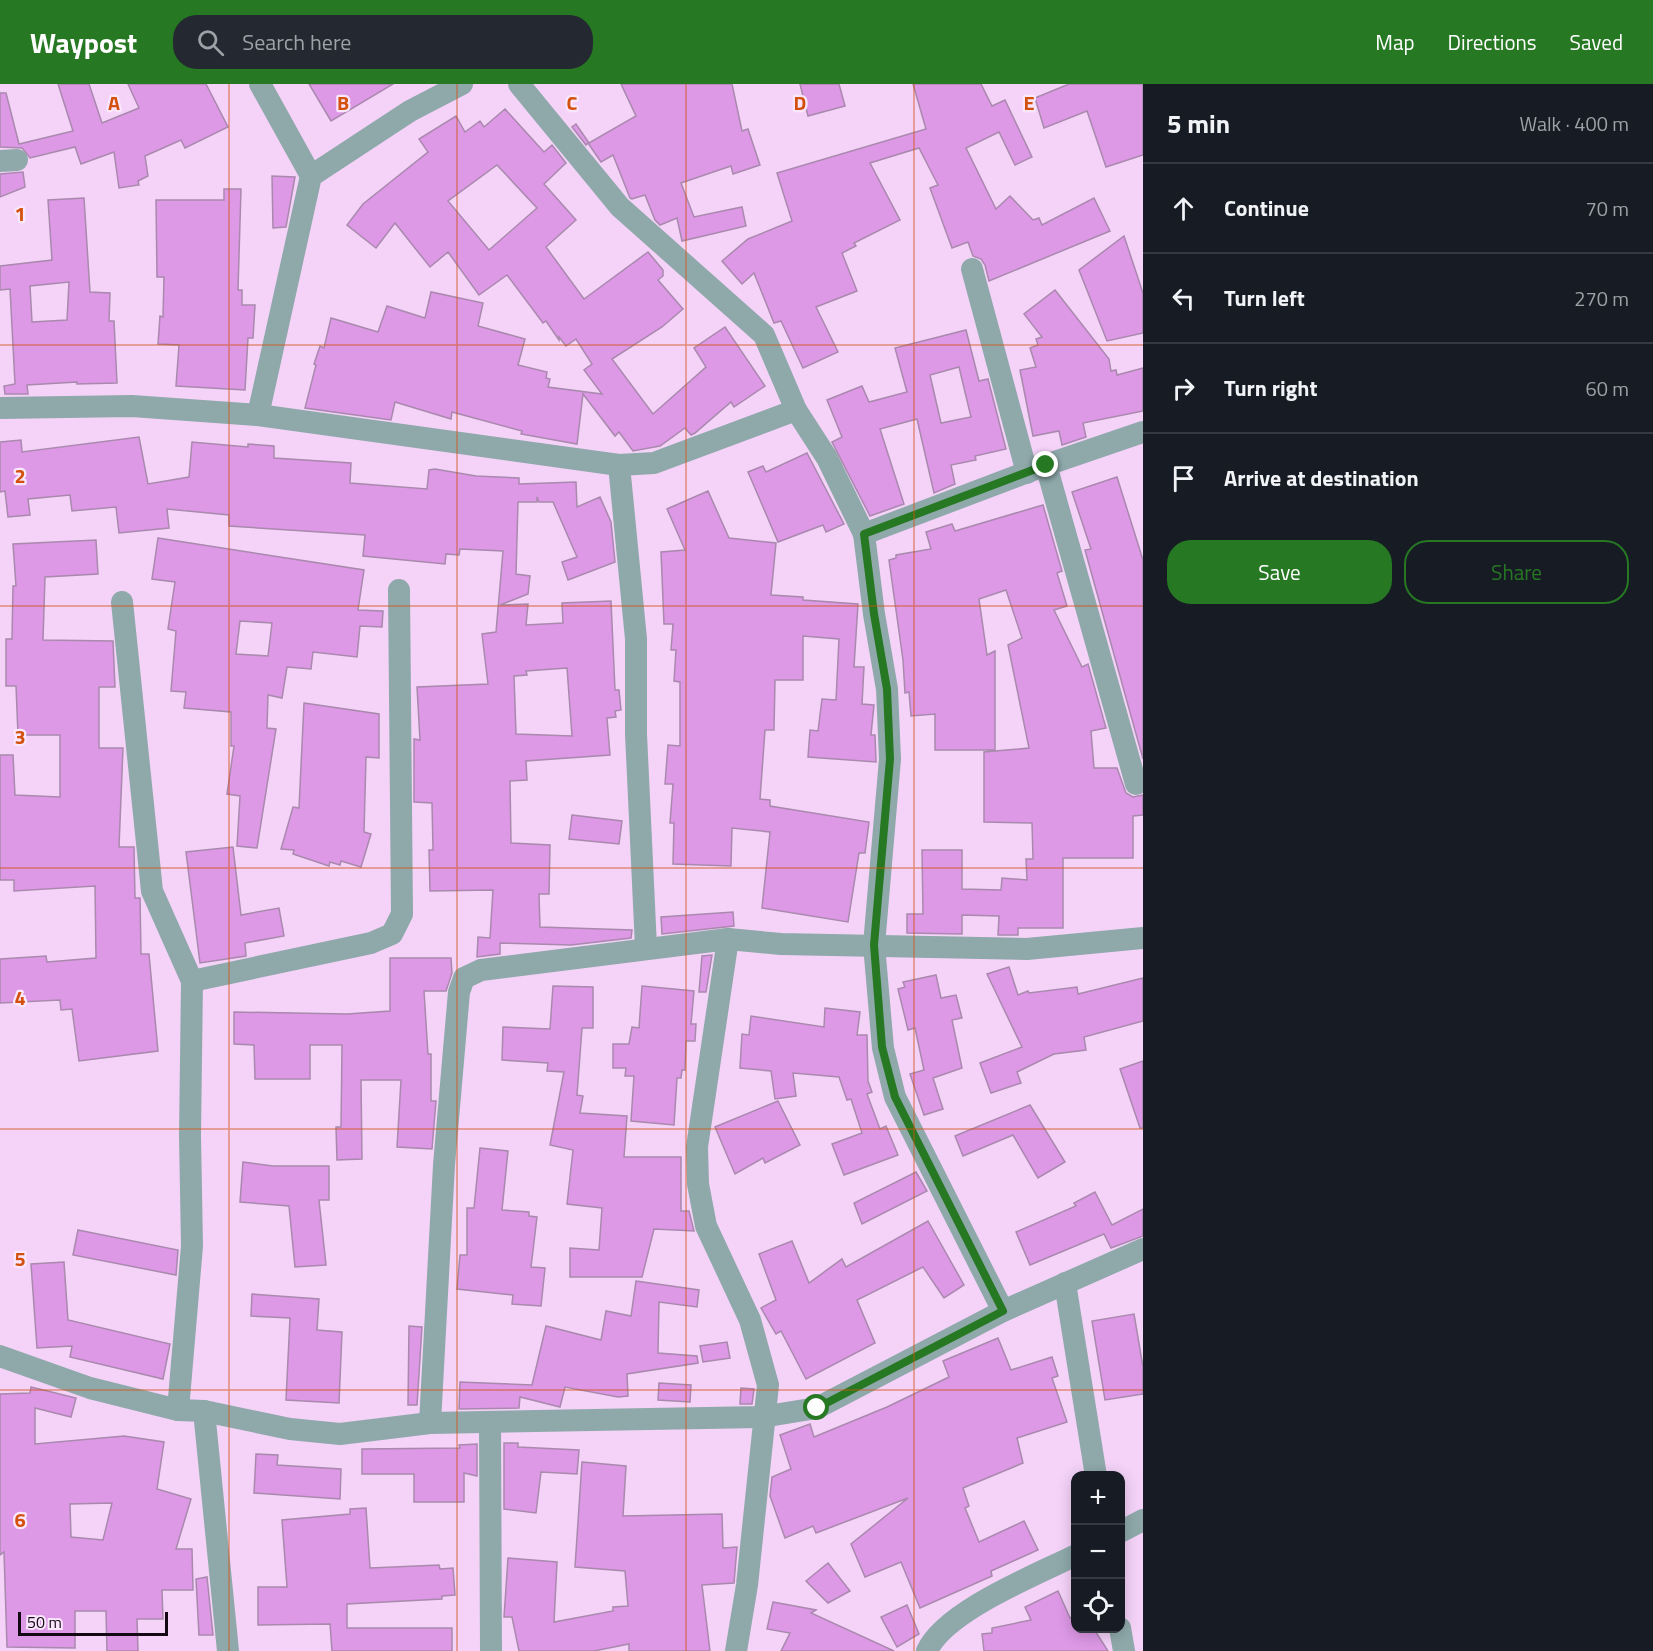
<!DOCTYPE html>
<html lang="en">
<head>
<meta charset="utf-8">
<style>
  body { margin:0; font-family:"Titillium Web",sans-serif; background:#242831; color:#f1f3f6 }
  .controls { position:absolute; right:18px; bottom:18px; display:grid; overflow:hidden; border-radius:12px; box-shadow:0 3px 15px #0003 }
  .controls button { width:54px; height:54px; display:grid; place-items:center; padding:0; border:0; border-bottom:2px solid #363941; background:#171b24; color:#f1f3f6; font:30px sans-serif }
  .scale { position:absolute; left:18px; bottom:15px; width:150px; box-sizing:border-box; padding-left:6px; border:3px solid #140815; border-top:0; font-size:16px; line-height:21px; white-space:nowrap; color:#140815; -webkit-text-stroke:4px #fae6fd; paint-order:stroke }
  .stop { position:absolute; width:18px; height:18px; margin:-14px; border:4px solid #267823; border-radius:50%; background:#fff }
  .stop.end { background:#267823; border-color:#fff; box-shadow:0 2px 6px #0008 }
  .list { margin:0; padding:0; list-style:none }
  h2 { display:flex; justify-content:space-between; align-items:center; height:78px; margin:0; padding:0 24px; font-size:26px }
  h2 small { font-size:20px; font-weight:400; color:#9ea1a6 }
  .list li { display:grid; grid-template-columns:39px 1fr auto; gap:18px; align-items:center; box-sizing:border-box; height:90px; padding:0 24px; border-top:2px solid #363941 }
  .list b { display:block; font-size:22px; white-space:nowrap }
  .list em { font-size:20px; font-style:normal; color:#9ea1a6 }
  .actions { display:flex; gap:12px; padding:18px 24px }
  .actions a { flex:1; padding:14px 0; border:2px solid #267823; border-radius:24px; text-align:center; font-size:21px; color:#267823 }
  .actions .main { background:#267823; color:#fff }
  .icon { flex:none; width:33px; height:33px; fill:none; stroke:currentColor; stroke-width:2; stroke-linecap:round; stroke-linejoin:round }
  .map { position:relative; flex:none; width:1143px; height:1567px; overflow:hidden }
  header { display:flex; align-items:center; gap:36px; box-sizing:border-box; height:84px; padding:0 30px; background:#267823; color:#fff }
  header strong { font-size:28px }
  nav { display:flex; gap:33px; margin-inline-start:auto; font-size:21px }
  .search { width:420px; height:54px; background:#242831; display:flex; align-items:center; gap:15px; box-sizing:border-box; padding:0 21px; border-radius:24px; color:#9ea1a6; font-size:22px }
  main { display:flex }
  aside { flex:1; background:#171b24 }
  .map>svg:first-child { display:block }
</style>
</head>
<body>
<header>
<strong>Waypost</strong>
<div class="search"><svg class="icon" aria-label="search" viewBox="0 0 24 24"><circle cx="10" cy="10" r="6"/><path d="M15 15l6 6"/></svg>Search here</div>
<nav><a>Map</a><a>Directions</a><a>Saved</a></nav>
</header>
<main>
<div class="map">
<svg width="1143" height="1567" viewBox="0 0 1143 1567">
  <rect width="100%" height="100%" fill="#f5d3f9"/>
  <g fill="#dd98e6" stroke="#a989ad" stroke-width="1.5" fill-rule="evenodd">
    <polygon points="58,0 89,0 102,39 139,24 128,0 206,0 228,43 185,64 181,56 145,72 148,92 138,97 139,101 119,104 114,68 81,80 75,63 30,74 22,64 0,63 0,9 6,9 19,60 73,47"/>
    <polygon points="309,0 393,0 331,37"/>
    <polygon points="621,0 732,0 742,47 748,45 760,81 733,90 731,82 681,99 694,133 742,123 746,142 682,157 677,134 660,141 655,136 645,111 632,115 630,114 613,71 601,78 588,59 586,61 572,43 576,40 589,59 636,32"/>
    <polygon points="800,0 839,0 845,22 808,32"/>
    <polygon points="913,0 981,0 992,22 1005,16 1032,73 1015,81 999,48 966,64 996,125 1010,112 1033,136 1039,134 1042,141 1094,114 1110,147 989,197 985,181 981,175 973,172 968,158 952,164 930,104 938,101 919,64 870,79 900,136 854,159 856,162 842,169 857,207 816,223 838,268 803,284 781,237 774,239 754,189 742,200 722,177 748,155 792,137 777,89 926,45"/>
    <polygon points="1069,0 1143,0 1143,71 1106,83 1087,27 1044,44 1035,14"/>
    <path d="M505,25L544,68L552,61L566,79L544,100L576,136L546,163L584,215L648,168L663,186V192L658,196L683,225L662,243L612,275L653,330L706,283L694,264L725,243L765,302L734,323L731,318L695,349L691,351L685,344L660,362L633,367L619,348L615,352L583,310L577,360L521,350L522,347L452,328L451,335L395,318L391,336L305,324L316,281L314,280L320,262L324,264L331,234L378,248L387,222L425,234L431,208L483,219L478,242L525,255L518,281L547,288L546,294L550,295L548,303L602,310L584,286L592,280L576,255L566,262L559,253V256L546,237L543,239L507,191L479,211L448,168L430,183L395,139L376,164L347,141L363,120L428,68L419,55L456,32L465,48L480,37L484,43ZM497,81L537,124L489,166L448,117Z"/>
    <polygon points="23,88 25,103 0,113 0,90"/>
    <polygon points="272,92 295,93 286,143 273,144"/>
    <polygon points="224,105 241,105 238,206 242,206 242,221 255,221 253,254 248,254 245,306 176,302 179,261 158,260 160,232 163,233 164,193 157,193 156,116 224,116"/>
    <path d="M84,114L90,208L110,209L109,237H114L117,299L77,300V298L27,301L28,310H5L4,302L15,300L10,205L0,206V182L52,176L48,116ZM69,198L67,236L32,238L30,202Z"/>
    <polygon points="1124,152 1143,209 1143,249 1107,257 1079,186"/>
    <polygon points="1055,206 1109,275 1111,287 1116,286 1117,291 1143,284 1143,327 1083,339 1086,353 1062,361 1059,347 1033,352 1020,286 1036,283 1030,264 1038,261 1036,255 1042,253 1024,230"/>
    <path d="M966,246L979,297L988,295L1006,365L975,372L976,376L951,381L955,400L934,409L917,335L880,345L904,420L870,432L832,358L842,353L827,316L862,302L869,318L907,308L895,264ZM959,283L971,333L941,339L930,291Z"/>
    <path d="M139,353L148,400L189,393L192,358L248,363V360L274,362V374L351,379L350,399L427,405L429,386L435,385L476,392L519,394V400L576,398L577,423L600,413L611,438L615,478L568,496L562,478L577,473L553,418H539L537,413V418H518L516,490L530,492L528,510L500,521L528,520L526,541L563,539L562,519L611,517L615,606H619L621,626L615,627L616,633L607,634L610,671L526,677L527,696L510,697L511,759L550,761L549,810H539L540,843L632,846L631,854L571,861L500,859V870L477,873L478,853L490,854L493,806L430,807L429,766H433L432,719L414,718V655L420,656L417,603L488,600L482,550L496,548L503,467L460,465L459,471L446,470L445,480L363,472L365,451L229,442V431L167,425L169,444L119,449L116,423L72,427L70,411L28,415L30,431L8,433L5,407L0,408V358L21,356L22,368ZM567,584L572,652L516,650L514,592L527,591L526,587Z"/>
    <polygon points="807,369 844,440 826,448 823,441 778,458 748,388 763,382 766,388"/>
    <polygon points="1117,393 1143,476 1143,675 1085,466 1091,465 1072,408"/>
    <polygon points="708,407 729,454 776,459 771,511 803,513 803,516 858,520 854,583 864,583 862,620 874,621 871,651 875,651 876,678 808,673 810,646 818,647 822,615 836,616 839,555 803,552 803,596 775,596 774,646 765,646 760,715 770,716 770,722 869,738 865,769 859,769 848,838 762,824 770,748 732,744 731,782 673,780 674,739 670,739 673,700 665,700 668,661 680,662 680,598 674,597 676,566 671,566 673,540 664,540 661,468 685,466 667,425"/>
    <polygon points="1043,421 1062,487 1057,489 1067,522 1054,526 1082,583 1088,580 1106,644 1091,647 1094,684 1117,684 1126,709 1133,713 1143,711 1143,731 1133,732 1133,774 1063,774 1063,844 1018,844 1018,851 998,851 999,832 962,831 962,850 907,849 907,830 923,830 922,766 962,766 962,805 1001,806 1002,794 1027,796 1026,775 1033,775 1032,739 984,738 984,668 1029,664 1008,561 1022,554 1006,506 979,515 987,571 995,567 995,666 935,666 935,630 911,632 909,608 905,609 903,576 889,476 896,474 896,471 931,465 926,448 952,440 955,447"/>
    <path d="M158,454L364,486L358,526L383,527L382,543L360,542L357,573L313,568L311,585L287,583L282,614L268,611L267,644L276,645L257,764L237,762L240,712L227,710L234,662H231V628L184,624L186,608L171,607L176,547L168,545L175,498L152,495ZM240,537L272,539L268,572L236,570Z"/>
    <polygon points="96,456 98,490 45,493 43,556 113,557 115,603 99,603 99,664 123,664 119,763 134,763 135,814 140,814 141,870 149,870 158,967 79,977 72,925 61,926 60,916 0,919 0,875 46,872 47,878 96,874 95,802 14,807 14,796 0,796 0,671 13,671 15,711 60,713 60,651 18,651 16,602 6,602 6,555 12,555 13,502 16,502 13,460"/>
    <polygon points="304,619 379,630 379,674 366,673 364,748 371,750 361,783 341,777 340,781 330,778 329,782 293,770 294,766 281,765 293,723 299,724"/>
    <polygon points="572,731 622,737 619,760 569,755"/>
    <polygon points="233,763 241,831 279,824 284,852 245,859 246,872 200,879 186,768"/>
    <polygon points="733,828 734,842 662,850 661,833"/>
    <polygon points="712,871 706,908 699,908 702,872"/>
    <polygon points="390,874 451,874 452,889 446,907 424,907 428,970 431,970 431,1017 436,1017 432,1065 397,1063 401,996 361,996 362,1075 337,1076 336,1043 341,1043 342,961 310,961 310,995 255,995 254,961 234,960 234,928 347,930 390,927"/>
    <polygon points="1009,883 1018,911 1028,907 1029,909 1077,903 1078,910 1143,894 1143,937 1084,953 1086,966 1054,970 1017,988 1021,999 991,1009 980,979 1022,963 987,890"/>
    <polygon points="936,891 941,914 956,911 962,934 952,936 962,984 933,994 943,1025 924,1031 910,990 924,986 915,944 908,946 898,905 905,903 903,898"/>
    <polygon points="553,902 593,903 593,944 582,944 577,1011 583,1012 580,1029 627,1032 624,1073 681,1073 681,1127 689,1127 694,1147 654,1145 642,1193 570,1193 570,1164 599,1166 602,1124 567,1120 573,1066 550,1061 564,988 547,987 548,979 502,976 503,943 550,945"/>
    <polygon points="642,902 694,907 691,940 696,940 695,957 686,957 685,986 682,986 681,994 677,994 674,1041 631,1037 634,992 625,992 626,984 613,984 613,960 629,960 632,943 639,944"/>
    <polygon points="825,924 860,928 857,951 867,951 868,997 872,1008 867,1010 880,1045 886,1042 898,1071 844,1091 832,1060 862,1049 851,1015 847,1016 839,993 793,989 796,1012 775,1015 771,987 740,984 742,950 749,951 751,932 824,943"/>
    <polygon points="1143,977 1143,1044 1140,1044 1120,985"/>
    <polygon points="778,1017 800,1061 765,1079 763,1074 735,1090 715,1043"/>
    <polygon points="1030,1021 1065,1078 1038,1094 1013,1051 963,1072 955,1052"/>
    <polygon points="480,1064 508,1067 502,1126 529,1128 529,1132 537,1133 531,1183 545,1184 541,1222 512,1220 513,1211 457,1205 460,1171 467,1171 467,1124 474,1124"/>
    <polygon points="243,1078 273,1082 329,1082 329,1116 319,1116 326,1181 295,1183 289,1122 240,1118"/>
    <polygon points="916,1088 927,1107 862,1140 854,1119"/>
    <polygon points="1095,1108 1112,1141 1143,1125 1143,1152 1111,1164 1104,1150 1030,1181 1016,1148 1076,1122 1074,1119"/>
    <polygon points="928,1137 964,1201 944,1214 923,1183 857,1216 875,1259 806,1295 781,1247 776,1250 761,1224 776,1216 759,1170 792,1157 809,1199 842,1175 846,1183"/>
    <polygon points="78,1146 178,1166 176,1191 73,1171"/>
    <polygon points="64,1178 68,1236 170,1260 163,1295 70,1273 72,1262 37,1264 31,1180"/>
    <polygon points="636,1197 699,1206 697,1223 659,1218 658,1269 697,1272 698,1279 627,1290 628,1312 618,1313 565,1303 560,1323 520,1313 519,1324 459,1325 460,1298 532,1301 546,1242 601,1256 606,1227 631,1232"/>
    <polygon points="252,1210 319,1215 317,1246 342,1248 339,1319 286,1316 290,1234 251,1232"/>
    <polygon points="1134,1230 1143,1283 1143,1310 1105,1316 1092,1237"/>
    <polygon points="409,1242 422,1243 417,1321 408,1321"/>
    <polygon points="998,1254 1011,1286 1052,1273 1058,1292 1052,1294 1067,1338 1017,1354 1023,1379 963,1404 969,1422 965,1424 979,1458 1024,1437 1038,1466 991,1487 992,1492 920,1524 901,1478 865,1493 851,1460 908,1414 816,1449 813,1442 785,1454 770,1412 772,1393 791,1385 780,1351 810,1340 814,1353 887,1323 949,1293 943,1277"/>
    <polygon points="727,1258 730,1274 703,1278 700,1262"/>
    <polygon points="659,1299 691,1301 690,1318 658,1316"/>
    <path d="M31,1303L76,1314L71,1333L35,1324V1360L124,1352L164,1358L157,1405L191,1415L176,1465H192L193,1506H162L163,1535H137L138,1567H107L106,1527H75V1564L7,1563L4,1468L0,1471V1310L30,1309ZM112,1419L103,1456L71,1453L70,1420Z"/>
    <polygon points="741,1304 754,1305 752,1320 740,1320"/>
    <polygon points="504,1359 518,1359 518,1363 579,1366 577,1390 541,1388 536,1429 504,1425"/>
    <polygon points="477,1360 477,1392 464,1389 464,1418 414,1418 414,1390 362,1390 362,1365 460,1364 459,1361"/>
    <polygon points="256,1370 278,1371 277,1381 341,1385 340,1415 254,1409"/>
    <polygon points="582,1378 626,1382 623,1432 722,1430 723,1464 737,1463 734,1499 702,1501 710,1567 629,1567 629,1560 594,1567 519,1567 512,1533 504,1533 508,1474 557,1478 554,1538 613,1527 613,1523 628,1522 625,1487 575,1483"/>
    <polygon points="366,1424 370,1484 439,1481 440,1485 453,1484 455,1511 442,1512 442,1515 347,1520 347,1544 452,1544 452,1567 332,1567 330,1540 258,1541 258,1503 287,1503 282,1436 350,1430 350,1425"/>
    <polygon points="828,1479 850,1507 828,1519 806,1497"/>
    <polygon points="207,1493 213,1551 199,1551 196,1495"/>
    <polygon points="1058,1507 1070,1534 1076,1531 1076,1545 1094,1545 1108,1567 984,1567 982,1550 992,1549 992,1544 1031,1536 1025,1523"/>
    <polygon points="773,1518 816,1526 811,1529 894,1567 781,1567 790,1549 767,1545"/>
    <polygon points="907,1521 919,1550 897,1563 881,1533"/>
  </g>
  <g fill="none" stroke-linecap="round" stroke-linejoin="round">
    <g stroke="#8fa9ab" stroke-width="22">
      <polyline points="260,0 311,92"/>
      <polyline points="519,0 620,123 764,251 796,326 827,374 864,450 874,530 887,605 890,675 874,861 883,964 895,1013 1003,1227"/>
      <polyline points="0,77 17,76"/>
      <polyline points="972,185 1027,389"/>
      <polyline points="0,324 132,322 258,331 619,381 654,379 796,326"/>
      <polyline points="258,331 311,92 410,27 462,0"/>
      <polyline points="619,381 636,555 636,650 646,863"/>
      <polyline points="1046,381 1136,700"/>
      <polyline points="864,450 1046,381 1143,348"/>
      <polyline points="122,518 152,807 192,897 190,1052 192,1162 178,1326"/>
      <polyline points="728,855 697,1063 698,1100 706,1142 750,1236 768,1301 747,1501 736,1567"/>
      <polyline points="192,897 371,859 392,850 402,830 399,506"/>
      <polyline points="1065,1199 1096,1392"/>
      <polyline points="0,1272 90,1304 178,1326 204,1327 290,1345 340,1350 430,1339 762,1333 817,1324 1003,1227 1143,1165"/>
      <polyline points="204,1327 228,1567"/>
      <polyline points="430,1339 444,1081 459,908 464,894 481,886 728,855 781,860 1027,865 1143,854"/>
      <polyline points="490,1339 491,1567"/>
      <polyline points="1120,1448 1143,1436"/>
      <polyline points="1120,1544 1124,1567"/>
      <path d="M927,1567C945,1527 1036,1491 1076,1471"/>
    </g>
  </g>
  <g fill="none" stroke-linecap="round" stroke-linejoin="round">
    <polyline stroke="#267823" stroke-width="8" points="817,1324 1003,1227 895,1013 882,963 874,861 890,675 887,605 874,530 864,450 1046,381"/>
  </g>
  <path fill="none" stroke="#d3510d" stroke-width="1.5" stroke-opacity="0.55" d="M229,0V1567M457,0V1567M686,0V1567M914,0V1567M0,261H1143M0,522H1143M0,784H1143M0,1045H1143M0,1306H1143"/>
  <g font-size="20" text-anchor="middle" font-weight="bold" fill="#d3510d" stroke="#fae6fd" stroke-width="4.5" stroke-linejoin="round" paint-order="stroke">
    <text x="114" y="26">A</text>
    <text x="343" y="26">B</text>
    <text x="572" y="26">C</text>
    <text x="800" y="26">D</text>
    <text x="1029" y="26">E</text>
    <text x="20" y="137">1</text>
    <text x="20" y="399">2</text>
    <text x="20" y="660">3</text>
    <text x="20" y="921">4</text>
    <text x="20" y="1182">5</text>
    <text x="20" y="1443">6</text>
  </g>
</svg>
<div class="controls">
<button>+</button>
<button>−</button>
<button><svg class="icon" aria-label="locate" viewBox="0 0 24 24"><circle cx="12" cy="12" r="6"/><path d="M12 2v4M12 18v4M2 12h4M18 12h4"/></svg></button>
</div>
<div class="scale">50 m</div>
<div class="stop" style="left:817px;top:1324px"></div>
<div class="stop end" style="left:1046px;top:381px"></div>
</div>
<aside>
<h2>5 min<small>Walk · 400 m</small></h2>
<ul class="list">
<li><svg class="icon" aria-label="ahead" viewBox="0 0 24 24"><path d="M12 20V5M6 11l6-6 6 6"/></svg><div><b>Continue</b></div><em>70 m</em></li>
<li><svg class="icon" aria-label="left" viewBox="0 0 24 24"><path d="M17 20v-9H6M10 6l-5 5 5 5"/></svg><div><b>Turn left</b></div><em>270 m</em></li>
<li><svg class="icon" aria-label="right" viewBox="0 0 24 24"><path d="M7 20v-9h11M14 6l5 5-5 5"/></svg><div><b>Turn right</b></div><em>60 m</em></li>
<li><svg class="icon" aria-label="arrive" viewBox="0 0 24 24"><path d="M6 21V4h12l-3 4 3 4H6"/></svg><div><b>Arrive at destination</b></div></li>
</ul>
<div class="actions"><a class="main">Save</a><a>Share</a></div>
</aside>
</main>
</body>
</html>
